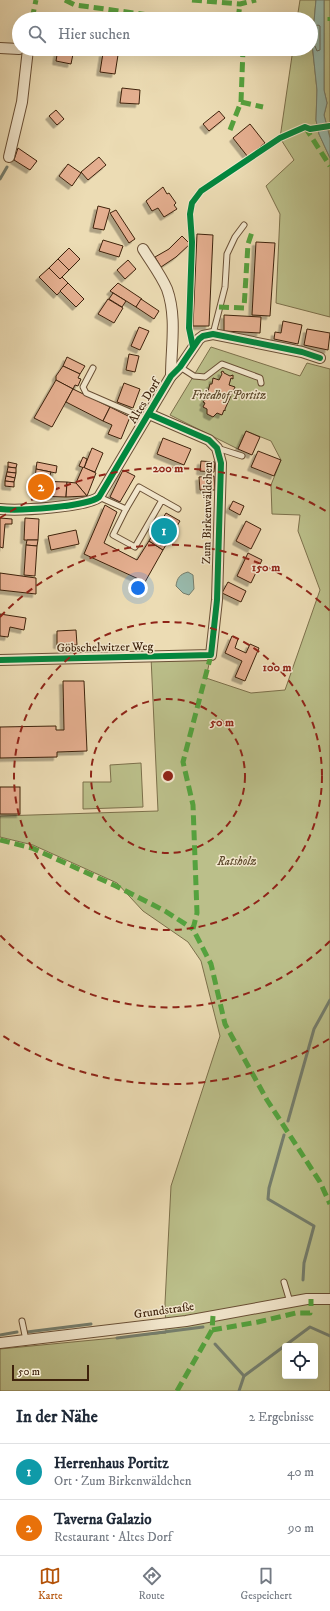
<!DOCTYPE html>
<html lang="de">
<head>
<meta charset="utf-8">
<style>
  body { margin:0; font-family:"IM FELL DW Pica",serif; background:#f6f6f7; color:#1f2937 }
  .controls { position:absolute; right:12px; bottom:12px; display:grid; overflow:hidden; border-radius:4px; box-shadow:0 4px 16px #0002 }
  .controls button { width:36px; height:36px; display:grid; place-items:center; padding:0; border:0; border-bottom:1px solid #e0e1e3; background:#fff; color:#1f2937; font:20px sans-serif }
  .scale { position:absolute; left:12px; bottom:10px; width:77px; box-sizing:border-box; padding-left:4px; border:2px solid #3e220c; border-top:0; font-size:11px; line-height:14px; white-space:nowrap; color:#3e220c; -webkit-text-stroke:3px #f3e8ce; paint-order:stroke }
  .you { position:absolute; left:138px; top:588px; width:14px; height:14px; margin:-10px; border:3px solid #fff; border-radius:50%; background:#1a73e8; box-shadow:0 0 0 6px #1a73e833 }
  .badge { display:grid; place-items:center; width:26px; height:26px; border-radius:50%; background:#b45309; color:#fff; font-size:13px; font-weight:700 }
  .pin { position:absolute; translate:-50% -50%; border:2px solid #fff; box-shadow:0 1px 4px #0006 }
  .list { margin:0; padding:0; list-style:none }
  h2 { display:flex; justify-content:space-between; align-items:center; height:52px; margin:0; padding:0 16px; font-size:17px }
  h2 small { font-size:13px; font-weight:400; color:#747a83 }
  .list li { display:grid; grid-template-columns:26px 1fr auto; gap:12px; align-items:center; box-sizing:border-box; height:56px; padding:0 16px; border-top:1px solid #e0e1e3 }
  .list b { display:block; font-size:15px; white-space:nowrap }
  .list p { margin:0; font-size:13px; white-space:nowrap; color:#747a83 }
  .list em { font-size:13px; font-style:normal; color:#747a83 }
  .icon { flex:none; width:22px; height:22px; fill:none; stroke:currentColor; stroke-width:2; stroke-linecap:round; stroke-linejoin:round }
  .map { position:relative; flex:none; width:330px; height:1391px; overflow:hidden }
  .search { position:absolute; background:#fff; box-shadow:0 4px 16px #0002; left:12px; right:12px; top:12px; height:44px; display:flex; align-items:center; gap:10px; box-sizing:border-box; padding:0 14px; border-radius:22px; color:#747a83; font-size:15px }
  .sheet { height:164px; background:#fff }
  nav { display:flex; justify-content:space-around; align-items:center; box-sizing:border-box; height:56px; border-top:1px solid #e0e1e3; background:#fff; font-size:11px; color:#747a83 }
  nav a { display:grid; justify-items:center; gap:2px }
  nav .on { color:#b45309 }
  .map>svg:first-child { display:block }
</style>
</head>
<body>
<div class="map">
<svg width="330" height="1391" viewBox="0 0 330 1391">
  <defs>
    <filter id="shadow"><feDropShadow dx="-3.5" dy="3.5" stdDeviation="0" flood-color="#0004"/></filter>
  </defs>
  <rect width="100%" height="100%" fill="#ecdcb4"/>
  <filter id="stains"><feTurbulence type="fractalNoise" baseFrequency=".005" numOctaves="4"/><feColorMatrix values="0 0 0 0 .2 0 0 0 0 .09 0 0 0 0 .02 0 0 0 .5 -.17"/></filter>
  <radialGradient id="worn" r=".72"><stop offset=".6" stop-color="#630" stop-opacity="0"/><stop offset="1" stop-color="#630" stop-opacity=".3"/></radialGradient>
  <g fill="#bbbf8a" stroke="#7c704b" fill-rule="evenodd">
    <polygon points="300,0 316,0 312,43 317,90 316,120 319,134 330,158 330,317 276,303 280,214 266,186 294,160 280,138 293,49 311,49 311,19 297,19"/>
    <polygon points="324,0 330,0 330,138 324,115 327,103 324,90"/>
    <path d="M211,347L300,376L307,363L330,369V1391H0V1349L166,1333L165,1303L171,1186L220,1036L201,961L188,942L143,911L117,883L33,845L0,837V816L158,811L151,657L211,655L206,678L251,693L285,690L320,590L298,531L300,515L272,514L271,485L281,460L271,441L246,431L238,449L170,415ZM285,1346H315V1376H285Z"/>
    <polygon points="141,763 143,807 83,809 83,782 111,782 110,765"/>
  </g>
  <g fill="#99bbae" stroke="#757e6d">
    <polygon points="316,0 324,0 324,90 327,103 324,115 330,138 330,158 319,134 316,120 317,90 312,43"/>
    <path d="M188,572L193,575L194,589L189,595L183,593L176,586C177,578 180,574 188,572Z"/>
  </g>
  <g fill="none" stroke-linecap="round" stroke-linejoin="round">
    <polyline stroke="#6c6e5d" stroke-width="1" points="311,28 318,25 320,26 320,50 317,51 315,46 311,45"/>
    <g stroke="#757e6d" stroke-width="3">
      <polyline points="0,179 7,167"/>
      <polyline points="288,1121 314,1029 330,1000"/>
      <polyline points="284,1135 269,1188 268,1199 314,1226 304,1263 303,1280"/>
      <polyline points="27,1332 91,1324"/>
      <polyline points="0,1335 17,1332"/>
      <polyline points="117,1338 203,1327"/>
      <polyline points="215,1344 244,1376"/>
      <polyline points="239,1391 244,1376 310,1327 330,1336"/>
    </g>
  </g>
  <g fill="#e5af90" stroke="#3e220c" filter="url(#shadow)">
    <polygon points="58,49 74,49 71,64 56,61"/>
    <polygon points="103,53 118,55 115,74 100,72"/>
    <polygon points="122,88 140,90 139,104 120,103"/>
    <polygon points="56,110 64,119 57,125 49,116"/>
    <polygon points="219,111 225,118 209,131 203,124"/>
    <polygon points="250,124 265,143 248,157 233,138"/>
    <polygon points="18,148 37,161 30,170 14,160"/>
    <polygon points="99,157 106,165 88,180 81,172"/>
    <polygon points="68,164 81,173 72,186 59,176"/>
    <polygon points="163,187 167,194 169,193 176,203 174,205 177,209 164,217 158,208 152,211 146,201"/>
    <polygon points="98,206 110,209 104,230 93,228"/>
    <polygon points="116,210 135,239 129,243 110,213"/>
    <polygon points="197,234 213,235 209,326 193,326"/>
    <polygon points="182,236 190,244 176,257 161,267 155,257 169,249"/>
    <polygon points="103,240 123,246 119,257 99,251"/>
    <polygon points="256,242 275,243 270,316 252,315"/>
    <polygon points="69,248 80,259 69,270 58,259"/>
    <polygon points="58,259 69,270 60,279 49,268"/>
    <polygon points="128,260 136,269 125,279 117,270"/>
    <polygon points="49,268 60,279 62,277 68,283 57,295 39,277"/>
    <polygon points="68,283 84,299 76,307 60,291"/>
    <polygon points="118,283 142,299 136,307 110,291"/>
    <polygon points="113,293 126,301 122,307 109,299"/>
    <polygon points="108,299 123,308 114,323 98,314"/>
    <polygon points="141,299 159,311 154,319 136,307"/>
    <polygon points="224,315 261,317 260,333 224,331"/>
    <polygon points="283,321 302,325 298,344 274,339 275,332 281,333"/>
    <polygon points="139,327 149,331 140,350 131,346"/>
    <polygon points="307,329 330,333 328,350 304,345"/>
    <polygon points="129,354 139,356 135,372 126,370"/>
    <polygon points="67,357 85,366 80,374 63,366"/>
    <polygon points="63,366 80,374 78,378 81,379 78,386 75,385 73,389 56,380 56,376"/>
    <polygon points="223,371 224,373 230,376 233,375 233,379 231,378 229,385 235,387 225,409 225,411 224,410 222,415 217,413 213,417 207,414 207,409 203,407 205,403 203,402 207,396 205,396 207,395 210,384 212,384 213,378 219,380 222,374 221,372"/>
    <polygon points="56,380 73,389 52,427 34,418"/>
    <polygon points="124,383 140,389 133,408 117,402"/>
    <polygon points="73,389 110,407 103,421 66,402"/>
    <polygon points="110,407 130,417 121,439 108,434 112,425 103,421"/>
    <polygon points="246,431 260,437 252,455 238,449"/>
    <polygon points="163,438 191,449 184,465 157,454"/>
    <polygon points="92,448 103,453 95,472 84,468"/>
    <polygon points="258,451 281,460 274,476 251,467"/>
    <polygon points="83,457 87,459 84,468 79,466"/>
    <polygon points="201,461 215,462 214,472 200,471"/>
    <polygon points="8,462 17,464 16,468 8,467"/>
    <polygon points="37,462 57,466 56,473 36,469"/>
    <polygon points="8,467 16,468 16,473 7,472"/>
    <polygon points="83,467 96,473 87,496 76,483"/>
    <polygon points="36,469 51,472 48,481 35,481"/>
    <polygon points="123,470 135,476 120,502 110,497"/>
    <polygon points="7,472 16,473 15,478 6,476"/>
    <polygon points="6,476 15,478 14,482 5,481"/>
    <polygon points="214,476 215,490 200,490 199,477"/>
    <polygon points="5,481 14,482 14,487 5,486"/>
    <polygon points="35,481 67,482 66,497 35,496"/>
    <polygon points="67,482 76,483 87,496 66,497"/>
    <polygon points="233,501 244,506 240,515 229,509"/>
    <polygon points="105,505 117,512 104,543 137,560 149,541 163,550 145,582 84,554"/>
    <polygon points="166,513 180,521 163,550 149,541"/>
    <polygon points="0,518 12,519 12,524 5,524 3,548 0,547"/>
    <polygon points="25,518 39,519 38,540 24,540"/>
    <polygon points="246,521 261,529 251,549 236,541"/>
    <polygon points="76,530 79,544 51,550 48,536"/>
    <polygon points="27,540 38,540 37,546 26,545"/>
    <polygon points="26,545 37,546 35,576 24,575"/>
    <polygon points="248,553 262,560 251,583 237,576"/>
    <polygon points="0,573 36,578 36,594 0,590"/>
    <polygon points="228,582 246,591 241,602 222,593"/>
    <polygon points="0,614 26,618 24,630 10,627 8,637 0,636"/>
    <polygon points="76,630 77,645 57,645 57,631"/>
    <polygon points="232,636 238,639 235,648 246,653 250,644 259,648 245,681 235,677 242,661 225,653"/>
    <polygon points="63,681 84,681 87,751 57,752 57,757 0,758 0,727 56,726 56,730 64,730"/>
    <rect x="0" y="787" width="20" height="27"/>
  </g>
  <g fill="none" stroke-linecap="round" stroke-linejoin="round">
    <g stroke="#6a5036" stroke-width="7">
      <g id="lane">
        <polyline points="213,334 225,287 227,254 235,237 244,225"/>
        <polyline points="180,367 194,376 205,377 222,364 260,378 261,383"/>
        <polyline points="93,368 83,387 86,393 146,419"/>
        <polyline points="217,448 242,456"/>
        <polyline points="99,497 126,509 113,535 135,547 162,500 178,509"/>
        <polyline points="126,509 139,487 162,500"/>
        <polyline points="284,1282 290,1302"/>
        <polyline points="22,1321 26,1340"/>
      </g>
    </g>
    <g stroke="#6a5036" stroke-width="12">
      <g id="street">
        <polyline points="0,48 19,49"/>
        <polyline points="9,157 22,102 28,49"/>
        <path d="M143,249C151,262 161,275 167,289C177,317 171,347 171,376"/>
        <path d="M0,509C19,511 86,507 99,497L171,376L180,367L199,339L203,336L213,334L302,352L320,358"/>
        <polyline points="0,660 211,655 217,600 221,463 217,448 209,440 149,414"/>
        <polyline points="0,1343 186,1321 307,1299 330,1299"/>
      </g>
    </g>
    <use href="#lane" stroke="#f3e8ce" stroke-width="5"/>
    <use href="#street" stroke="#f3e8ce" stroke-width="10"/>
    <g stroke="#54a23e" stroke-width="5" stroke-dasharray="10 5" stroke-linecap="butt">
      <polyline points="65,0 75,5 164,17 204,19"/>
      <polyline points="192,0 240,4 256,0"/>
      <polyline points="330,17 330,21"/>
      <polyline points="32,19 36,0"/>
      <polyline points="238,19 240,4"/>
      <polyline points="241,102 263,107"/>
      <polyline points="305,127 330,166"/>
      <polyline points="230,130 241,102 243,49"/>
      <polyline points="219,307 244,308 248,244 252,232"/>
      <polyline points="211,655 183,762 193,805 197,913 193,929 211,964 225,1024 267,1100 320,1182 330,1204"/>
      <polyline points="0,840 32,848 116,886 165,911 193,929"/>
      <polyline points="311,1306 311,1299"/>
      <polyline points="212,1330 258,1322 296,1313 310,1313 310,1310"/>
      <polyline points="177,1391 212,1330 213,1316"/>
    </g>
    <g stroke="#f3e8ce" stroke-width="8">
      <g id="cycleway">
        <polyline points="193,347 189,328 192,242 190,214 192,203 201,191 280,138 305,127 310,129 330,126"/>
        <path d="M0,509C19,511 86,507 99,497L171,376L180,367L199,339L203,336L213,334L302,352L320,358"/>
        <polyline points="0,660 211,655 217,600 221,463 217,448 209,440 149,414"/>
      </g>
    </g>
    <use href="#cycleway" stroke="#00873e" stroke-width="6"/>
  </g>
  <g fill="none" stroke="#8f2418" stroke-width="2" stroke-dasharray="7 5">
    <circle cx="168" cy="776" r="77"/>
    <circle cx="168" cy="776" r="154"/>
    <path d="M330 941A231 231 0 0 1 0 935M0 617A231 231 0 0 1 330 611"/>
    <path d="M329 1039A308 308 0 0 1 0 1034M0 518A308 308 0 0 1 329 513"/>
  </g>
  <g text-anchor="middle" stroke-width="3" stroke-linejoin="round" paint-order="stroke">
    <g font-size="12" font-style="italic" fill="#5d492c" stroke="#f3e8ce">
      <text x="229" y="399">Friedhof Portitz</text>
      <text x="237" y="865">Ratsholz</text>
    </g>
    <g font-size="12" fill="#3e220c" stroke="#f3e8ce">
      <text transform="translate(144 401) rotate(-59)" y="4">Altes Dorf</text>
      <text transform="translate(207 513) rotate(-89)" y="4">Zum Birkenwäldchen</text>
      <text transform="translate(105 647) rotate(-1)" y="4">Göbschelwitzer Weg</text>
      <text transform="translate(164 1310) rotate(-8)" y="4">Grundstraße</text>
    </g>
  </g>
  <circle cx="168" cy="776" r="6" fill="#8f2418" stroke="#f3e8ce" stroke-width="2"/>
  <g font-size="12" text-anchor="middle" font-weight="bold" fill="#8f2418" stroke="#f3e8ce" stroke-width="3" stroke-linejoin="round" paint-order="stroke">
    <text x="168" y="472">200 m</text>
    <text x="266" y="571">150 m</text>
    <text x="277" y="671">100 m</text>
    <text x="222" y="726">50 m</text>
  </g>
  <rect width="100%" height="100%" filter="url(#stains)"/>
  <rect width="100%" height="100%" fill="url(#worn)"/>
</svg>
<div class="controls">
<button><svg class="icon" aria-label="locate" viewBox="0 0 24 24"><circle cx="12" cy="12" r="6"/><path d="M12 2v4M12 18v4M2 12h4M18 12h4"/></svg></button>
</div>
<div class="scale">50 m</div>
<div class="you"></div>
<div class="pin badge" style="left:164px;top:531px;background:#0f9aa8">1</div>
<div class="pin badge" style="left:41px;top:487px;background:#e8710a">2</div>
<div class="search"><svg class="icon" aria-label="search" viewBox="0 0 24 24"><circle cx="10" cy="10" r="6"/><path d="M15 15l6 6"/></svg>Hier suchen</div>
</div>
<section class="sheet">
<h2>In der Nähe<small>2 Ergebnisse</small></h2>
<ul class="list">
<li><span class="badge" style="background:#0f9aa8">1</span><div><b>Herrenhaus Portitz</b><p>Ort · Zum Birkenwäldchen</p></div><em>40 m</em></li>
<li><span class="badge" style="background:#e8710a">2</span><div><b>Taverna Galazio</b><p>Restaurant · Altes Dorf</p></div><em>90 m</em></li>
</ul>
</section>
<nav>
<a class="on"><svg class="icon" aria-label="map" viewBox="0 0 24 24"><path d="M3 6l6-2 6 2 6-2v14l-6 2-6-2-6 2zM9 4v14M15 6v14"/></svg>Karte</a>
<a><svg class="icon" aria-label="directions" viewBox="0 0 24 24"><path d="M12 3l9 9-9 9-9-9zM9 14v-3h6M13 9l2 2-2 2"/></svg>Route</a>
<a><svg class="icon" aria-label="saved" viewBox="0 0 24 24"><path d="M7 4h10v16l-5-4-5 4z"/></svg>Gespeichert</a>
</nav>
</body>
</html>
